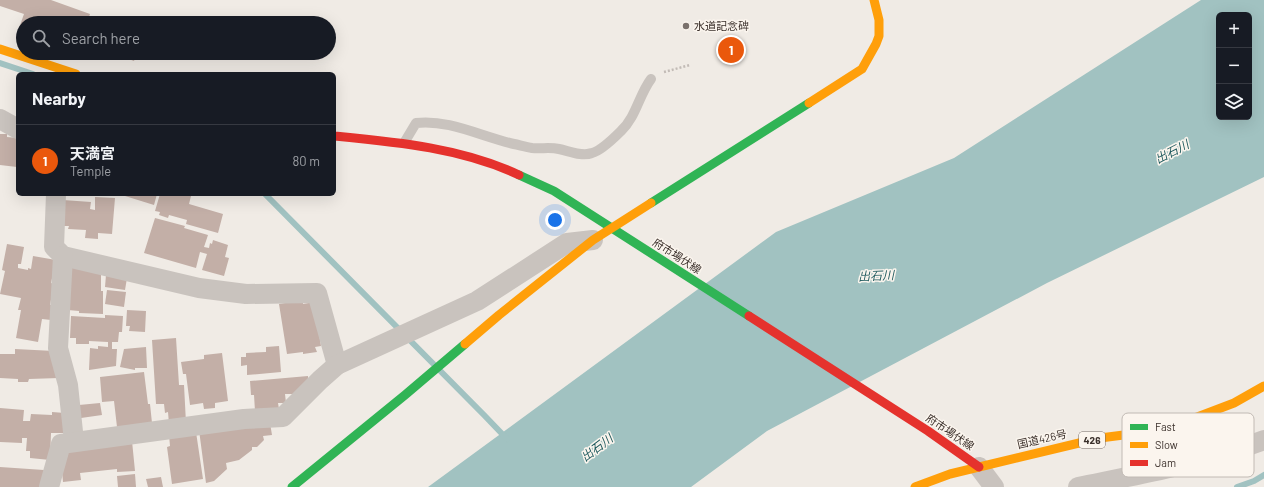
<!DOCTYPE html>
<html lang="en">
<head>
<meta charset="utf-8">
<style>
  body { margin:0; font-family:Barlow,"Noto Sans JP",sans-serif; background:#20242c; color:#f1f3f6 }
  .controls { position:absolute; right:12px; top:12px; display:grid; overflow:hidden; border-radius:6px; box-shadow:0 4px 16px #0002 }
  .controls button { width:36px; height:36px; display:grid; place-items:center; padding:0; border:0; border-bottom:1px solid #363941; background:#171b24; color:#f1f3f6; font:20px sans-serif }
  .you { position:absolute; left:555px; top:220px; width:14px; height:14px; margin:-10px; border:3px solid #fff; border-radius:50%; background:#1a73e8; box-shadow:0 0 0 6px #1a73e833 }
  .badge { display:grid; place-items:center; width:26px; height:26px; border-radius:50%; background:#ea580c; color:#fff; font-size:13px; font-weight:700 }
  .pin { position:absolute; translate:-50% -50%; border:2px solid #fff; box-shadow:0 1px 4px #0006 }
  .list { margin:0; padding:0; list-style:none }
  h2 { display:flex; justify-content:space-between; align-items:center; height:52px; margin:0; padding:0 16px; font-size:17px }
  h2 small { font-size:13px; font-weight:400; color:#9ea1a6 }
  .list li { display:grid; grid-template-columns:26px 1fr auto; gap:12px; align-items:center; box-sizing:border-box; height:72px; padding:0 16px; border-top:1px solid #363941 }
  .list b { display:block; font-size:15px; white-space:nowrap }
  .list p { margin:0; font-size:13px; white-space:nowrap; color:#9ea1a6 }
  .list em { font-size:13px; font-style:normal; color:#9ea1a6 }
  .icon { flex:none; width:22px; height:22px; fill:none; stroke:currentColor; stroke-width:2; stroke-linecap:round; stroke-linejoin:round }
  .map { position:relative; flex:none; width:1264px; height:487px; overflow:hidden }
  .search { position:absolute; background:#171b24; box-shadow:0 4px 16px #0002; left:16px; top:16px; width:320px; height:44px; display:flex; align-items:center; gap:10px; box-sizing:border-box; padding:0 14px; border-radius:22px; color:#9ea1a6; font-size:15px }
  .panel { position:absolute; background:#171b24; box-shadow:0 4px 16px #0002; left:16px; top:72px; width:320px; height:124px; border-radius:6px }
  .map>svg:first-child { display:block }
</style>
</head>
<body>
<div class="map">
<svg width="1264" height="487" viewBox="0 0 1264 487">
  <rect width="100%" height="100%" fill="#f0ebe5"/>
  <path fill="#a1c2c1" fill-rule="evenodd" d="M1201,0H1264V177L1047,283L767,431L691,487H428L776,232L954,158ZM1219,15H1249V117H1219Z"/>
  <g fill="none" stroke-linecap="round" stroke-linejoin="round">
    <g stroke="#a1c2c1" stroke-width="6">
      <polyline points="0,63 33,74"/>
      <polyline points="265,194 484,415 507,439"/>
      <polyline points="1237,487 1254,481 1264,475"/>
    </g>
  </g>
  <g fill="#c3afa7">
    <polygon points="0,0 51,0 90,14 87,23 23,23 23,33 18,31 24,14 0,6"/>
    <polygon points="112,53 137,53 134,61"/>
    <polygon points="0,134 7,134 7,137 18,138 18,150 16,150 16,158 18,158 17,167 0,165"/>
    <polygon points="125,194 157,194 154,205 125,196"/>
    <polygon points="160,194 185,194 191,196 189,204 223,214 218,233 186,224 187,220 169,215 168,218 159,215 160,212 155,211"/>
    <polygon points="95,197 115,198 112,234 98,233 98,239 85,238 86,230 68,229 69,226 61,226 63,200 91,202 90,209 95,210"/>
    <polygon points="155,218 185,226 184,228 208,235 204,247 209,248 210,243 212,244 213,240 228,245 225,257 229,258 224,276 202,270 207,254 200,252 196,268 144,253"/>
    <polygon points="7,244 24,247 21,264 18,264 18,268 28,270 28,268 31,269 33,256 56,260 51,283 54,284 50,305 54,305 51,320 42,319 38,342 16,338 21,310 18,310 21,298 0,294 5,271 2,270"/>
    <polygon points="69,263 101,272 101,291 103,291 103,314 79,313 79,311 68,310"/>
    <polygon points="106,275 127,278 125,290 105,287"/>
    <polygon points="107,290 126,292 124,307 105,304"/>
    <polygon points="303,300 303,304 314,302 321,346 315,347 317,352 303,354 303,352 287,354 279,304"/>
    <polygon points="127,310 146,311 145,332 129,331 130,326 126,326"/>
    <polygon points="105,315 123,316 122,332 119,332 118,342 112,342 112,349 117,349 116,366 89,370 90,348 98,349 98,346 108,347 108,342 89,341 89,344 76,344 76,338 70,338 71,316 105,318"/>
    <polygon points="176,338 179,385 184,385 186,423 169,424 168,412 165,413 164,404 156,404 152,340"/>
    <polygon points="279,346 281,372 247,375 247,365 241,366 241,357 246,357 246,353 266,352 266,347"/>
    <polygon points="146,347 147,368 135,368 135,370 120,367 124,349"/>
    <polygon points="15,349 54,351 59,378 29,379 28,382 18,382 18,379 0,378 0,354 15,354"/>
    <polygon points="222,353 228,401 215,403 215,408 204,409 203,403 190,405 186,374 183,374 181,362 204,359 204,355"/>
    <polygon points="144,372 148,404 150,404 152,423 117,427 114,401 102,402 100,377"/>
    <polygon points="308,376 308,383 297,394 285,394 286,403 278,403 279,409 255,411 254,395 251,395 250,381"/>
    <polygon points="100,403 102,415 81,418 79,405"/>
    <polygon points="0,408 24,410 23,421 30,421 31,414 52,415 52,412 65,413 64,433 51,433 50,460 30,458 30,451 26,451 27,438 22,438 22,443 0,442"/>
    <polygon points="270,423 272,435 263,436 264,440 257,447 252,447 252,450 239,460 226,463 227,469 214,481 206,483 199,430"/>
    <polygon points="196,432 203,479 172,484 167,447 170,446 169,435"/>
    <polygon points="132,441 135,471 117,472 117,469 80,473 81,480 63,482 61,461 64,450"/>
    <polygon points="0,467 44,470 41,487 0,487"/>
    <polygon points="135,474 136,487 118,487 117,476"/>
    <polygon points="161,477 163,487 148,487 146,479"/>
  </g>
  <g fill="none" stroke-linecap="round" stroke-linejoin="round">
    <polyline stroke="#c2bbb6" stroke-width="2.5" stroke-dasharray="2 2" stroke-linecap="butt" points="664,72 690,65"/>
    <path stroke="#c9c3be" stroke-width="10" d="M404,143L416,123C449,119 482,137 514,144C519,145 526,147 532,148C541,149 550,147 559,149C569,151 582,157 592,153C600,151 615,137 621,131C636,117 639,95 651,79"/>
    <g stroke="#c9c3be" stroke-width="20">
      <polyline points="0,119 18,129"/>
      <polyline points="56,194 54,247 63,256 199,288 246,294 317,293 337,365"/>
      <polyline points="63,256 58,348 68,385 74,441"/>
      <polyline points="979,467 994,487"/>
      <polyline points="49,487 61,444 244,419 283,417 320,380 337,365 477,301 567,243 593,240"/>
      <path d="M1078,487C1141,474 1204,463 1264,440"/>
    </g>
    <g stroke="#30b455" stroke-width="9">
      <polyline points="519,175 554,191 749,316"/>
      <polyline points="651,203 809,103"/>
      <polyline points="292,487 405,395 465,344"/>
    </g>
    <g stroke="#ff9f0a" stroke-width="9">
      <polyline points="0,49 76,74"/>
      <polyline points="809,103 862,69 876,44 879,36 879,20 874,0"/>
      <polyline points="465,344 499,315 593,240 651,203"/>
      <polyline points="915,487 950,474 1100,438 1163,430 1234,403 1264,386"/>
    </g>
    <g stroke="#e5322d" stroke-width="9">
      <path d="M334,136C396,142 462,148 519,175"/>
      <polyline points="749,316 928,431 979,467"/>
    </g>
  </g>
  <circle fill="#7a716c" stroke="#fbf5ee" stroke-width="1.5" cx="686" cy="26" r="4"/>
  <g text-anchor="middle" stroke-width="3" stroke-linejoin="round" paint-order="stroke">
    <rect fill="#fbf5ee" stroke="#756b66" stroke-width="1" x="1079" y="432" width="26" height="16" rx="3"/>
    <g font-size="10" font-weight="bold" fill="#3b302b">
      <text x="1092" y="444">426</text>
    </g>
    <g font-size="11" fill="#3b302b" stroke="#fbf5ee" text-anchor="start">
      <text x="694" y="30">水道記念碑</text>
    </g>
    <g font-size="11" fill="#3b302b" stroke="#fbf5ee">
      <text transform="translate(677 256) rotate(33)" y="4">府市場伏線</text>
      <text transform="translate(950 432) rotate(34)" y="4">府市場伏線</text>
      <text transform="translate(1042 439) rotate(-13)" y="4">国道426号</text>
    </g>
    <g font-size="12" font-style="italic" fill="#1f5a5e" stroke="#fbf5ee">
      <text transform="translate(1172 152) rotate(-27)" y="4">出石川</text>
      <text transform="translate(876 276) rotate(-2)" y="4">出石川</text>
      <text transform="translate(597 448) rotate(-37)" y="4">出石川</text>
    </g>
  </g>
  <rect x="1122" y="413" width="132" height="64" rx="6" fill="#fbf5ee" stroke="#c1bab4" stroke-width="1"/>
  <rect x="1130" y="424" width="18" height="6" fill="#30b455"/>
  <rect x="1130" y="442" width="18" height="6" fill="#ff9f0a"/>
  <rect x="1130" y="460" width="18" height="6" fill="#e5322d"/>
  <g font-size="11" fill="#3b302b">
    <text x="1155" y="431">Fast</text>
    <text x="1155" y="449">Slow</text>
    <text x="1155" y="467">Jam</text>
  </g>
</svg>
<div class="controls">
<button>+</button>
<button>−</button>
<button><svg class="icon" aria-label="layers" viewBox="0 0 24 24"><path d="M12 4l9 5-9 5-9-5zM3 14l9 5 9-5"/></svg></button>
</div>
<div class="you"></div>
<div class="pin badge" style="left:731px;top:50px">1</div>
<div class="search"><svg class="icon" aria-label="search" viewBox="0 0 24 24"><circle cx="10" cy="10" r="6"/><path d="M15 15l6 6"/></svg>Search here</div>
<section class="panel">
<h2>Nearby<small></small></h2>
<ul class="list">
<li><span class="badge">1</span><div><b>天満宮</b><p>Temple</p></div><em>80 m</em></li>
</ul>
</section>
</div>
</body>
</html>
